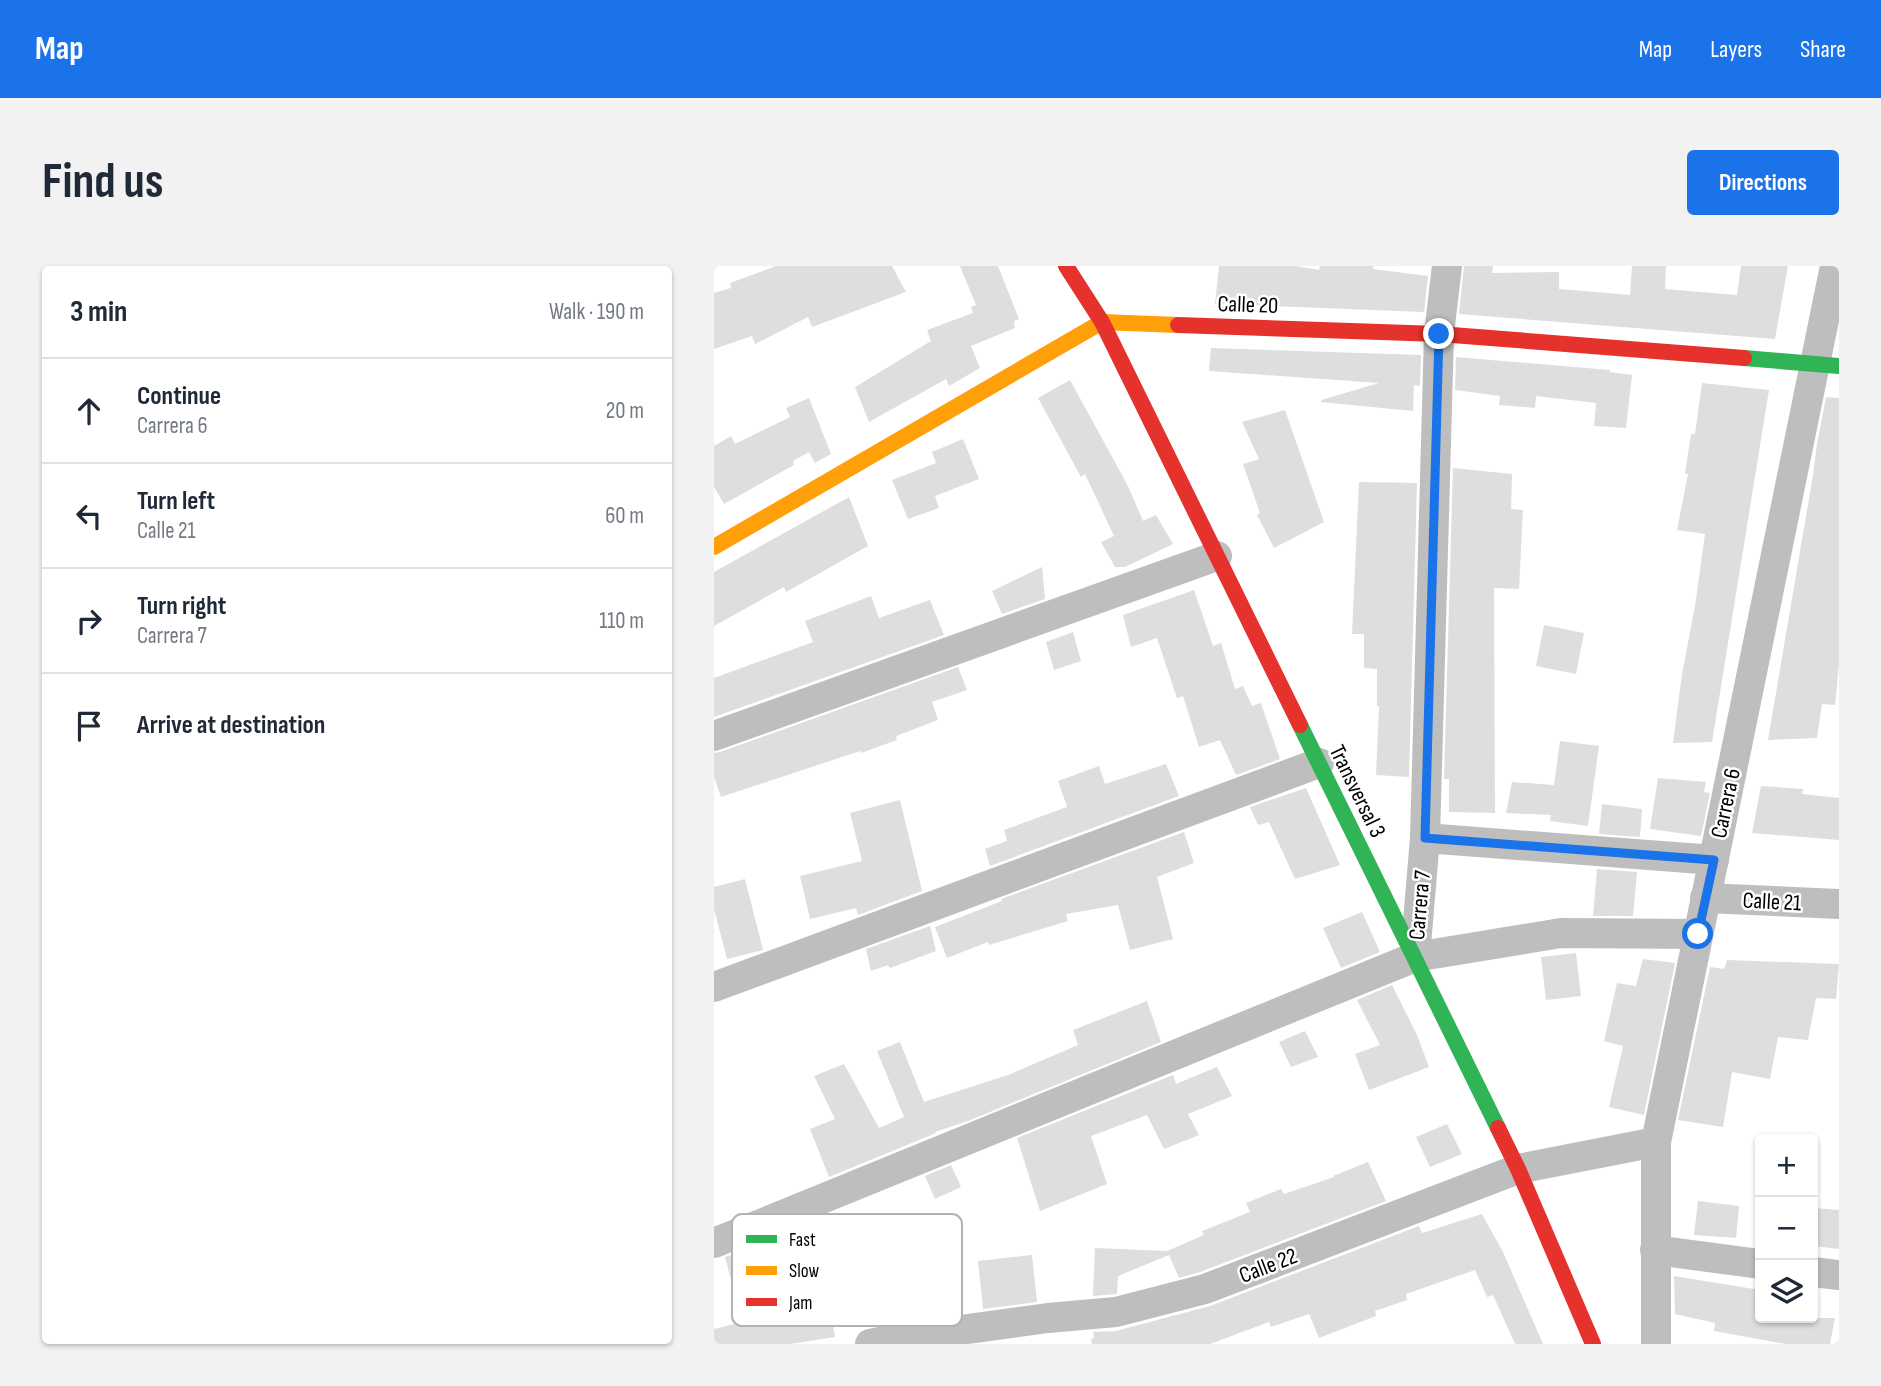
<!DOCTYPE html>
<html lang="en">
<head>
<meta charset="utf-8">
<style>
  body { margin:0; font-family:"Sofia Sans Condensed",sans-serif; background:#f2f2f3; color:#1f2937 }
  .controls { position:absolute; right:21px; bottom:21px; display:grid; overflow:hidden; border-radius:7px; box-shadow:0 2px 5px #0004 }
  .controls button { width:63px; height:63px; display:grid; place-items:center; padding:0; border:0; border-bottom:2px solid #e0e1e3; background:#fff; color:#1f2937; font:35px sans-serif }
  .stop { position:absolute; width:21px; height:21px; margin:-16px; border:5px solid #1a73e8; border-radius:50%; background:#fff }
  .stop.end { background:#1a73e8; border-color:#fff; box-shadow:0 2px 7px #0008 }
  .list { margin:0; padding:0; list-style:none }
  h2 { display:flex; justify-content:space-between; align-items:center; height:91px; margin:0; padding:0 28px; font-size:30px }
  h2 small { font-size:23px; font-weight:400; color:#747a83 }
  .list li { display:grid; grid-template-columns:46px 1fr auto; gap:21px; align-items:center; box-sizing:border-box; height:105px; padding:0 28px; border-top:2px solid #e0e1e3 }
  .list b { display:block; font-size:26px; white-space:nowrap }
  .list p { margin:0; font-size:23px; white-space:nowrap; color:#747a83 }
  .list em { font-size:23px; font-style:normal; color:#747a83 }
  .icon { flex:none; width:38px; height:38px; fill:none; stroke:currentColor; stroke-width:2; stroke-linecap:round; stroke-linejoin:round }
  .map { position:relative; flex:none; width:1125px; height:1078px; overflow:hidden; border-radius:7px }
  header { display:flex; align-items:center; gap:42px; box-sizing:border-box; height:98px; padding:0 35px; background:#1a73e8; color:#fff }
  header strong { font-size:33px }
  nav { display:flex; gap:38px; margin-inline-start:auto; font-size:24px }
  .intro { display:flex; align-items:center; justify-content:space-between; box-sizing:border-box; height:168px; padding:0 42px }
  h1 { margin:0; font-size:49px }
  .button { padding:18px 32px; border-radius:7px; background:#1a73e8; color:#fff; font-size:24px; font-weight:700 }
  main { display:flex; gap:42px; padding:0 42px }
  aside { flex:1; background:#fff; border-radius:7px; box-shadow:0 2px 5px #0004 }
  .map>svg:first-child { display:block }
</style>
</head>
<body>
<header>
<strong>Map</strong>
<nav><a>Map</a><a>Layers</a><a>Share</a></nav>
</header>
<div class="intro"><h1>Find us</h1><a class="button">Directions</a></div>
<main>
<aside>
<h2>3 min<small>Walk · 190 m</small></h2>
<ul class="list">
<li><svg class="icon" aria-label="ahead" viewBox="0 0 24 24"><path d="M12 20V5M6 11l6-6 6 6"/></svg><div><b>Continue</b><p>Carrera 6</p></div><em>20 m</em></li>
<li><svg class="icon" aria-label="left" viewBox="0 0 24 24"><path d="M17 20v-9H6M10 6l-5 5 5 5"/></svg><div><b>Turn left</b><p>Calle 21</p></div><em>60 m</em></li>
<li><svg class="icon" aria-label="right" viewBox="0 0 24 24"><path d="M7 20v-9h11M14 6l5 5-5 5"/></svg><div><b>Turn right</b><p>Carrera 7</p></div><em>110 m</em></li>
<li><svg class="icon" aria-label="arrive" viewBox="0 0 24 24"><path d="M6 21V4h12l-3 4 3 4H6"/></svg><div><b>Arrive at destination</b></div></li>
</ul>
</aside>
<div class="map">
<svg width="1125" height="1078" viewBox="0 0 1125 1078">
  <rect width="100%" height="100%" fill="#fff"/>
  <g fill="#dedede">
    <polygon points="62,0 178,0 192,26 98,61 94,51 41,78 38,70 0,83 0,27 17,22 16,17"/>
    <polygon points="246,0 284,0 305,53 300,55 301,62 257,80 266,102 235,120 232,113 155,156 141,121 217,75 213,64 259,47 257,41 262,39"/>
    <polygon points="505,0 581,0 605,4 606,0 660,0 659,3 714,10 710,46 501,38"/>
    <polygon points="750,0 779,0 778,7 845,6 845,23 916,29 918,0 952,0 951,23 1023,29 1027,0 1074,0 1061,73 745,48"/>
    <polygon points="497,82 707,89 706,120 700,119 699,145 607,136 607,134 665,117 495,105"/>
    <polygon points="742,91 896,104 896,106 918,109 912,162 880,160 882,137 822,130 821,142 785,139 786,130 741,124"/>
    <polygon points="356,114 414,220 429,255 442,249 459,278 411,301 401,301 387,276 400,270 371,208 367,211 324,132"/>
    <polygon points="988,117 1055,124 998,476 959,477 968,408 981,340 991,268 963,264 974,208 971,208 977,168 981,168"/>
    <polygon points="1112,131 1125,132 1125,399 1121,439 1108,438 1103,472 1054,474 1099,209 1103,178"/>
    <polygon points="95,132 117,188 101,197 95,186 79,195 80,199 10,238 0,221 0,180 17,170 21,178 76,151 72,142"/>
    <polygon points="571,144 610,256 560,282 543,249 546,247 529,198 545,193 528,156"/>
    <polygon points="249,173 265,213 221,230 225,242 194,253 178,214 222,197 218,186"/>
    <polygon points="739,202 798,208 797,243 809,244 805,323 780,322 781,547 735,546 735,513 730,513"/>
    <polygon points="645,216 703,217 695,511 662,509 665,440 663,440 663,403 650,402 650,368 638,368"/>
    <polygon points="135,231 154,280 72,326 70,321 0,360 0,306"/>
    <polygon points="328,301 331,333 288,348 278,325"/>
    <polygon points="480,324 499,380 507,377 521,423 529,420 538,440 547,437 566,493 522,509 506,474 485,481 469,430 463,432 443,372 417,381 409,349"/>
    <polygon points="157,330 165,352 216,334 230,369 0,451 0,412 99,376 91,355"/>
    <polygon points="830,359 870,367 862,408 822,400"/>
    <polygon points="359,366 367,395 340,404 332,376"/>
    <polygon points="244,401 253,424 218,436 224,454 182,470 183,474 147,487 146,485 7,531 0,511 0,487 6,486"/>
    <polygon points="846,475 885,480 874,560 836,555 837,549 792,547 798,516 840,519"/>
    <polygon points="452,498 465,530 276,600 271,583 293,575 290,564 353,541 344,515 385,500 391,518"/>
    <polygon points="944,512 992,516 990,526 996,527 987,570 936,563"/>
    <polygon points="1047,520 1089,523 1088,528 1125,532 1125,574 1038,567"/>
    <polygon points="592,522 626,599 581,613 555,556 544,559 536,541"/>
    <polygon points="186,534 208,625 144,649 142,642 96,653 86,610 148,595 136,547"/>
    <polygon points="888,538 928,543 926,571 885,568"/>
    <polygon points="470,566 480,597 443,611 459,673 416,684 404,639 352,648 354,655 275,679 274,676 233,692 221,661 288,635 287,633"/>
    <polygon points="883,603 923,606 919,650 879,650"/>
    <polygon points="31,613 49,684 13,693 0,643 0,621"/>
    <polygon points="648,646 666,686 627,702 609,662"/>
    <polygon points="216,660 222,685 176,702 174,699 157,705 152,683"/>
    <polygon points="862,687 867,730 832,734 827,691"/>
    <polygon points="929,693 961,697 930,849 895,841 909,780 890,775 903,717 922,720"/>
    <polygon points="1013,694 1125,698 1122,733 1102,732 1094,774 1064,771 1056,813 1018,806 1009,861 964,854 996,701 1010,703"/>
    <polygon points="678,719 703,769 715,801 655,824 641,788 666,779 643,734"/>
    <polygon points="433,735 447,776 254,855 221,866 222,867 115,911 96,863 121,853 100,810 130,798 165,862 190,851 163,785 186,776 210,836 294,809 364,779 359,764"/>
    <polygon points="591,765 604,791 577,801 565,776"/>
    <polygon points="503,801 518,830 474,848 485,869 450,883 433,849 377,870 393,918 326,945 303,872 459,809 462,818"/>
    <polygon points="733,858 748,888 716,901 702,871"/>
    <polygon points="654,896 672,935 486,1006 465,1012 455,989 404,1010 403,1028 379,1030 381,982 453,985 490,969 488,965 536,946 532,937 567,923 570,928 620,911 619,910"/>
    <polygon points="237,899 247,921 221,933 211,910"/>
    <polygon points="984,935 1025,940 1022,972 980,969"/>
    <polygon points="1099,942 1125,944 1125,983 1099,980"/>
    <polygon points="120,947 137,988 109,1000 121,1071 76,1078 0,1078 0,1063 28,1056 11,991 46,979 45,978"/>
    <polygon points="768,948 789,986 829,1078 801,1078 779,1029 773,1031 761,1004 692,1028 693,1034 661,1045 662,1050 605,1072 595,1048 557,1061 555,1056 496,1078 378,1078 377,1073 380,1072 379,1066 402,1065 496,1040 705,960 708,967"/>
    <polygon points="318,989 323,1036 269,1043 264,995"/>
    <polygon points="960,1010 1046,1024 1046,1052 1121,1052 1116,1078 1072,1078 1000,1065 1001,1057 961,1048"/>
  </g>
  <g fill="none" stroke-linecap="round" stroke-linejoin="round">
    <g stroke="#bebebe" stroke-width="30">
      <polyline points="0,470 503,290"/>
      <polyline points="711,572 1000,594"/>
      <polyline points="991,632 1125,638"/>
      <polyline points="701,691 711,572 725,68 733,0"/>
      <polyline points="0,721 605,497"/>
      <polyline points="0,977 701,691 847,667 984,668"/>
      <polyline points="941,984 1046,998"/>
      <polyline points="1099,1006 1125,1009"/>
      <polyline points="156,1078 180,1073 334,1052 402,1046 491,1023 804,903 942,876"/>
      <polyline points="942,1078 942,876 1121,0"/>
    </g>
    <g stroke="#30b455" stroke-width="16">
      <polyline points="1030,92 1125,100"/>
      <polyline points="586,459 784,862"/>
    </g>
    <polyline stroke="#ff9f0a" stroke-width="16" points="0,281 388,56 464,59"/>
    <g stroke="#e5322d" stroke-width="16">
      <polyline points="352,0 388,56 586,459"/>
      <polyline points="464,59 725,68 1030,92"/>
      <polyline points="784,862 804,903 879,1078"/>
    </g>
  </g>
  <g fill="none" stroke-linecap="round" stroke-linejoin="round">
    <polyline stroke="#1a73e8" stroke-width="9" points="725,68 711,572 1000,594 984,668"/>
  </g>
  <g text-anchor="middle" stroke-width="5" stroke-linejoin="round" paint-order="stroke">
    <g font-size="23" fill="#000" stroke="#fff">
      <text transform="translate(534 38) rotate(2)" y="8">Calle 20</text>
      <text transform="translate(644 525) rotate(64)" y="8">Transversal 3</text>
      <text transform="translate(1011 537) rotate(-78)" y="8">Carrera 6</text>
      <text transform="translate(1058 635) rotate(3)" y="8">Calle 21</text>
      <text transform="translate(705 639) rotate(-85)" y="8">Carrera 7</text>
      <text transform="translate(554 999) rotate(-21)" y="8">Calle 22</text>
    </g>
  </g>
  <rect x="18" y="948" width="230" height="112" rx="10" fill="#fff" stroke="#b2b2b2" stroke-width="2"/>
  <rect x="32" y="969" width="31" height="8" fill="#30b455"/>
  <rect x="32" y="1000" width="31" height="9" fill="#ff9f0a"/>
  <rect x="32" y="1032" width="31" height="8" fill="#e5322d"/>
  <g font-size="19" fill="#000">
    <text x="75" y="980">Fast</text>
    <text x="75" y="1011">Slow</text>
    <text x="75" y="1043">Jam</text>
  </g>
</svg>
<div class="controls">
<button>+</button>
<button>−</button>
<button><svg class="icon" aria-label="layers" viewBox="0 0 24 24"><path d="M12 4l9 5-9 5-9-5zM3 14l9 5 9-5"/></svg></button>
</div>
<div class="stop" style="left:984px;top:668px"></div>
<div class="stop end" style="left:725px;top:68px"></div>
</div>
</main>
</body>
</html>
